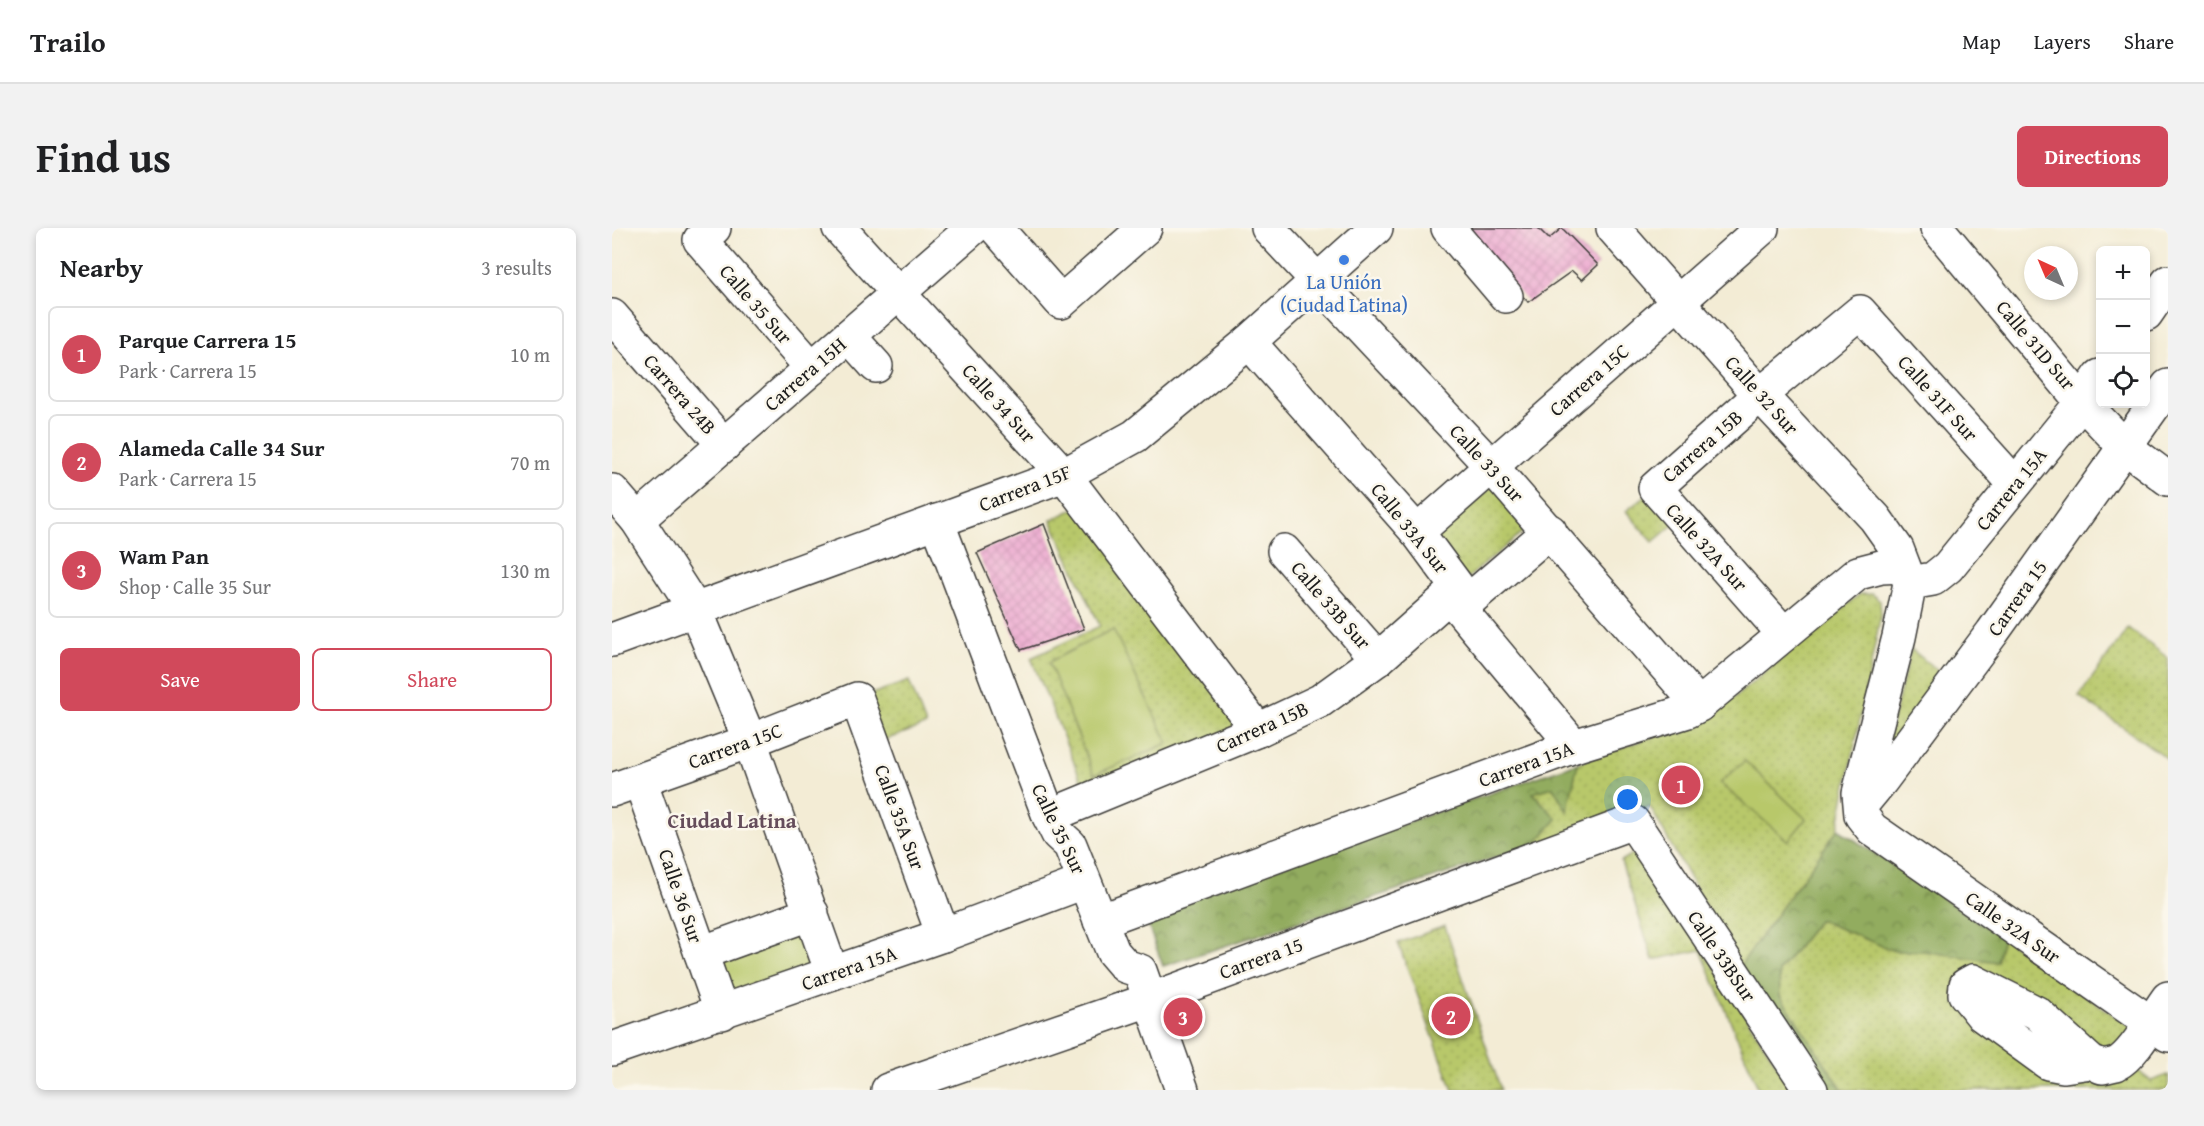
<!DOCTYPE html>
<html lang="en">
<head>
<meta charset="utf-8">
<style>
  body { margin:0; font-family:"Gentium Book Plus",serif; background:#f2f2f2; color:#202124 }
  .controls { position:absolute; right:18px; top:18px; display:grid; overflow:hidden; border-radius:9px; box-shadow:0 3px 9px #0003 }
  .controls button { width:54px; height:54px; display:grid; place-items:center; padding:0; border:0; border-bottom:2px solid #e0e0e0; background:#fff; color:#202124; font:30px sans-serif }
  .compass { position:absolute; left:1412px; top:18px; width:54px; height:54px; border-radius:50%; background:#fff; box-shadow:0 3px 9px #0003; rotate:316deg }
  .you { position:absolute; left:1016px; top:572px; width:21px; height:21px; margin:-15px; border:4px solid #fff; border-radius:50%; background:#1a73e8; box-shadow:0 0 0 9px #1a73e833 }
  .badge { display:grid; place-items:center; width:39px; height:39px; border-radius:50%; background:#d1495b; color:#fff; font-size:20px; font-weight:700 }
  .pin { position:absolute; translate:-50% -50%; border:3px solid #fff; box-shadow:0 2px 6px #0006 }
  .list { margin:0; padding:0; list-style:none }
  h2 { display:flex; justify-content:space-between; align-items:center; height:78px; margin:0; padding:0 24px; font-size:26px }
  h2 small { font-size:20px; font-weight:400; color:#757577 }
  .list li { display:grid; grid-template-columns:39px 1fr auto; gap:18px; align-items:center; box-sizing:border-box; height:96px; margin:0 12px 12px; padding:0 12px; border:2px solid #e0e0e0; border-radius:9px }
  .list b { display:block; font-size:22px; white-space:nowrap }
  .list p { margin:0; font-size:20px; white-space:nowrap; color:#757577 }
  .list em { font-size:20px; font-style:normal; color:#757577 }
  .actions { display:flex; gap:12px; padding:18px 24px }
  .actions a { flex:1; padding:14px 0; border:2px solid #d1495b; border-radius:9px; text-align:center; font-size:21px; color:#d1495b }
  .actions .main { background:#d1495b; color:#fff }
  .icon { flex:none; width:33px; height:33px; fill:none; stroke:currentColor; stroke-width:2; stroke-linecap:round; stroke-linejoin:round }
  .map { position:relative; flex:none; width:1556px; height:862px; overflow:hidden; border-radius:9px }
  header { display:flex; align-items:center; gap:36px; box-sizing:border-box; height:84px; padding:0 30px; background:#fff; border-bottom:2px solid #e0e0e0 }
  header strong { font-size:28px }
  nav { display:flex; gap:33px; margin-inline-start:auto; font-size:21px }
  .intro { display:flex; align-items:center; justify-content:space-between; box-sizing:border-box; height:144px; padding:0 36px }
  h1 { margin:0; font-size:42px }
  .button { padding:15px 27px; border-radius:9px; background:#d1495b; color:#fff; font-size:21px; font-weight:700 }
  main { display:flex; gap:36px; padding:0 36px }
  aside { flex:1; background:#fff; border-radius:9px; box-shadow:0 3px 9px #0003 }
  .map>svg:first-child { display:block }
</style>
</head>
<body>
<header>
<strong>Trailo</strong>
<nav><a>Map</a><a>Layers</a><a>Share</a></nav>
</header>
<div class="intro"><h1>Find us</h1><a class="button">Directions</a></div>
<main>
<aside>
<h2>Nearby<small>3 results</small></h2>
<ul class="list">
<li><span class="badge">1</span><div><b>Parque Carrera 15</b><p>Park · Carrera 15</p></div><em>10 m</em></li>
<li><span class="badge">2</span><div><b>Alameda Calle 34 Sur</b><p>Park · Carrera 15</p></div><em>70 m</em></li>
<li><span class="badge">3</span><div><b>Wam Pan</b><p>Shop · Calle 35 Sur</p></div><em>130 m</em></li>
</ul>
<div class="actions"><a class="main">Save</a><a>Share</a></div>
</aside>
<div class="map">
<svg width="1556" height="862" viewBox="0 0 1556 862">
  <defs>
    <pattern id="grass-dots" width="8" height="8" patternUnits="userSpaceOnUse" patternTransform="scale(1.5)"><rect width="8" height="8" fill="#b8c86a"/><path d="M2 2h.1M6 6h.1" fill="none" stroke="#9eab5b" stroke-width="1.8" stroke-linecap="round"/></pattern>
    <pattern id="forest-crowns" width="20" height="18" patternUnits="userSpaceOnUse" patternTransform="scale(1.5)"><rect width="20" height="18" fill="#92ac5e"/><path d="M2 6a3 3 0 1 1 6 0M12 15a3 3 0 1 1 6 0" fill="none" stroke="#768b4d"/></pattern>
    <pattern id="building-cross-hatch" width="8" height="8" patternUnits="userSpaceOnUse" patternTransform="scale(1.5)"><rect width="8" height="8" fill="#eca7cf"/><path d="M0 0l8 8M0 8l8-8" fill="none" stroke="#ca8fb1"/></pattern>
  </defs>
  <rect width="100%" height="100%" fill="#fbf7ec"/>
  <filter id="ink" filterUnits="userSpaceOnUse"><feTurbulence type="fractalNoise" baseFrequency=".0167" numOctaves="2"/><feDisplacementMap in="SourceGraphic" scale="12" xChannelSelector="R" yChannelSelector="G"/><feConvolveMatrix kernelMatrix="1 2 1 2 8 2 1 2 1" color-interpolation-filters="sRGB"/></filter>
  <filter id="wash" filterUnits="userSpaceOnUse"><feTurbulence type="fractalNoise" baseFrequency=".008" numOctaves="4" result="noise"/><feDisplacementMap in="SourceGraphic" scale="24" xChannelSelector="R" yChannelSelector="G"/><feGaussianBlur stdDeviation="1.35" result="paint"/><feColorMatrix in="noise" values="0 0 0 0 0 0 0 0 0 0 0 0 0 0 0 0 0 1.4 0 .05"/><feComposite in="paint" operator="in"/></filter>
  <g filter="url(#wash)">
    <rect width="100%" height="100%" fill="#f3ecd5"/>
    <g fill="url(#grass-dots)" stroke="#6a7243" stroke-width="1.5">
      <polygon points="885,254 920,296 850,355 815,316"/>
      <polygon points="1043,260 1069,290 1041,314 1014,283"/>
      <polygon points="468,278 630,499 472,559 419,430 488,398 439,292"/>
      <polygon points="1248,366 1260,366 1268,373 1269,386 1226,601 1391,710 1533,809 1503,824 1539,853 1556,847 1556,862 1212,862 1127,739 1038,579 551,738 532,686 1100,488"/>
      <polygon points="1516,400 1556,430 1556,531 1467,468"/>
      <polygon points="1299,421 1342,456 1267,546"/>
      <polygon points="297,453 314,497 262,516 245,471"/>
      <polygon points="1027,622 1181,862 1147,862 1089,722 1041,732 1009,633"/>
      <polygon points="833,698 889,862 841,862 786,715"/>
    </g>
    <g fill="url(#forest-crowns)" stroke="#57643d" stroke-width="1.5">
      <polygon points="966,535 955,583 941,559 921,565 945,591 922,617 551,738 532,686"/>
      <polygon points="1226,601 1391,710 1385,734 1311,723 1282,723 1207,692 1167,743 1168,768 1231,862 1212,862 1127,739"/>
    </g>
    <g fill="#b8c86a" stroke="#6a7243" stroke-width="1.5">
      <polygon points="501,401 556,515 482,547 437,434"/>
      <polygon points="1133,533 1194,591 1176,613 1108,555"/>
      <polygon points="188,696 206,743 120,770 106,729"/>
    </g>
    <g id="blocks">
      <g fill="url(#building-cross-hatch)">
        <polygon points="849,0 926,0 937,11 950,0 986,37 970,52 960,43 916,74"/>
        <polygon points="432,296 472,401 409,422 365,325"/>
      </g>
    </g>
  </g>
  <g filter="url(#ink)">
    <use href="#blocks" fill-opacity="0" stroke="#3c3b38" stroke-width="1.5"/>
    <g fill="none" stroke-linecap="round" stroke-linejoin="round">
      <g stroke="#3c3b38" stroke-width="36">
        <g id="minor">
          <polyline points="102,0 88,12 200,140"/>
          <polyline points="227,0 452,247 646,502"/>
          <polyline points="384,0 449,74 533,0"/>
          <polyline points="656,0 879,238 1087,477"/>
          <polyline points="836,0 894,68"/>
          <polyline points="1001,0 1148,167 1263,290 1285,321 1298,355 1287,409 1247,565 1249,587 1260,601 1556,807"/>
          <polyline points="1325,0 1470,174 1512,218 1556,251"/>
          <polyline points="1534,86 1556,54"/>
          <polyline points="0,88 112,217"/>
          <polyline points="237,108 264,138"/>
          <polyline points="637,114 805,304 845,358 837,368 962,518"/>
          <polyline points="0,263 25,292 84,383 138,513 220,745"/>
          <polyline points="25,292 361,0"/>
          <polyline points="325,293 437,588 446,606 458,617 501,724 513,738 528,743 570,862"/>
          <polyline points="805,304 1150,0"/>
          <polyline points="672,323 766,431"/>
          <polyline points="1298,355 1321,351 1336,339 1470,174 1488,148"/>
          <polyline points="848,380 938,303"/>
          <polyline points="1172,406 1043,260 1148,167 1248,84 1403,256"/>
          <polyline points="0,412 452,247 523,208 637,114 764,0"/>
          <polyline points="28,552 110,785"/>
          <polyline points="0,562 138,513 245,471 331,707"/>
          <polyline points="1250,576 1269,553 1380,405 1556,158"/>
          <polyline points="437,588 646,502 708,473 766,431 837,368"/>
          <polyline points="488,693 962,518 1076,483 1087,477 1246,345 1269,339 1291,338"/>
          <polyline points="89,725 200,685"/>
          <polyline points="0,821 331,707 472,654"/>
          <path d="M1479,834L1452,838L1436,835L1370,787L1353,766L1354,757L1361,753L1425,785L1479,834L1490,839C1495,838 1500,837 1504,836C1523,827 1543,787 1556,770"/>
          <polyline points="276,862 537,772 1021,594 1199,862"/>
        </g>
      </g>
      <use href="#minor" stroke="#fff" stroke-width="33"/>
    </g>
  </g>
  <circle fill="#3f7fe0" stroke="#fbf7ec" stroke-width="2" cx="732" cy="32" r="6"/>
  <g text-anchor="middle" stroke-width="5" stroke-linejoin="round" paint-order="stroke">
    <g font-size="20" fill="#366cbe" stroke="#fbf7ec">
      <text x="732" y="61">La Unión<tspan x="732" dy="23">(Ciudad Latina)</tspan></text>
    </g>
    <g font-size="20" fill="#1c1c1c" stroke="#fbf7ec">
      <text transform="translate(144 76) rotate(49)" y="7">Calle 35 Sur</text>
      <text transform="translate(1424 117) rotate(50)" y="7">Calle 31D Sur</text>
      <text transform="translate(193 146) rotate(-41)" y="7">Carrera 15H</text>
      <text transform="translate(977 152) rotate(-41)" y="7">Carrera 15C</text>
      <text transform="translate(68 166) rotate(49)" y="7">Carrera 24B</text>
      <text transform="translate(1150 167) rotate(48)" y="7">Calle 32 Sur</text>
      <text transform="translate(1326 170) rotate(48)" y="7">Calle 31F Sur</text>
      <text transform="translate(387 175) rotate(48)" y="7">Calle 34 Sur</text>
      <text transform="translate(1090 218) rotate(-41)" y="7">Carrera 15B</text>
      <text transform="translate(875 235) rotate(47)" y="7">Calle 33 Sur</text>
      <text transform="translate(413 260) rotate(-21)" y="7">Carrera 15F</text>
      <text transform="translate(1399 261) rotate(-51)" y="7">Carrera 15A</text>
      <text transform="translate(798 300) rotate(51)" y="7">Calle 33A Sur</text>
      <text transform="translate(1095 319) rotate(48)" y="7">Calle 32A Sur</text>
      <text transform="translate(1405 370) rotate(-55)" y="7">Carrera 15</text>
      <text transform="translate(719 377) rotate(49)" y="7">Calle 33B Sur</text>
      <text transform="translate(650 499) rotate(-24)" y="7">Carrera 15B</text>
      <text transform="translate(123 518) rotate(-20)" y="7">Carrera 15C</text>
      <text transform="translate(914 536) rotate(-20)" y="7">Carrera 15A</text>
      <text transform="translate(288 589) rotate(70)" y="7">Calle 35A Sur</text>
      <text transform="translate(447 601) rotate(64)" y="7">Calle 35 Sur</text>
      <text transform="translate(69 668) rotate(71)" y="7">Calle 36 Sur</text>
      <text transform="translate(1401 699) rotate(35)" y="7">Calle 32A Sur</text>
      <text transform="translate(1110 728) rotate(56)" y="7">Calle 33BSur</text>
      <text transform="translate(649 730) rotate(-20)" y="7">Carrera 15</text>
      <text transform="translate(237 740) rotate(-19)" y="7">Carrera 15A</text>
    </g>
    <g font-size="21" font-weight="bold" fill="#654d5b" stroke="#fbf7ec">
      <text x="120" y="600">Ciudad Latina</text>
    </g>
  </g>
</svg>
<div class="controls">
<button>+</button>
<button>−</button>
<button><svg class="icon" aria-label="locate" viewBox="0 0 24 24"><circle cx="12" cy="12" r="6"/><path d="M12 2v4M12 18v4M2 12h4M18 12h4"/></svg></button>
</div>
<svg class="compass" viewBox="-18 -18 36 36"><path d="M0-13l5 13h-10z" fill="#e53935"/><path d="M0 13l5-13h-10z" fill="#757577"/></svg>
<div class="you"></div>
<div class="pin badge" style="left:1069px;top:557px">1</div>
<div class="pin badge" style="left:839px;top:788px">2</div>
<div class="pin badge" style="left:571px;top:789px">3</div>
</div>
</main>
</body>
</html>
